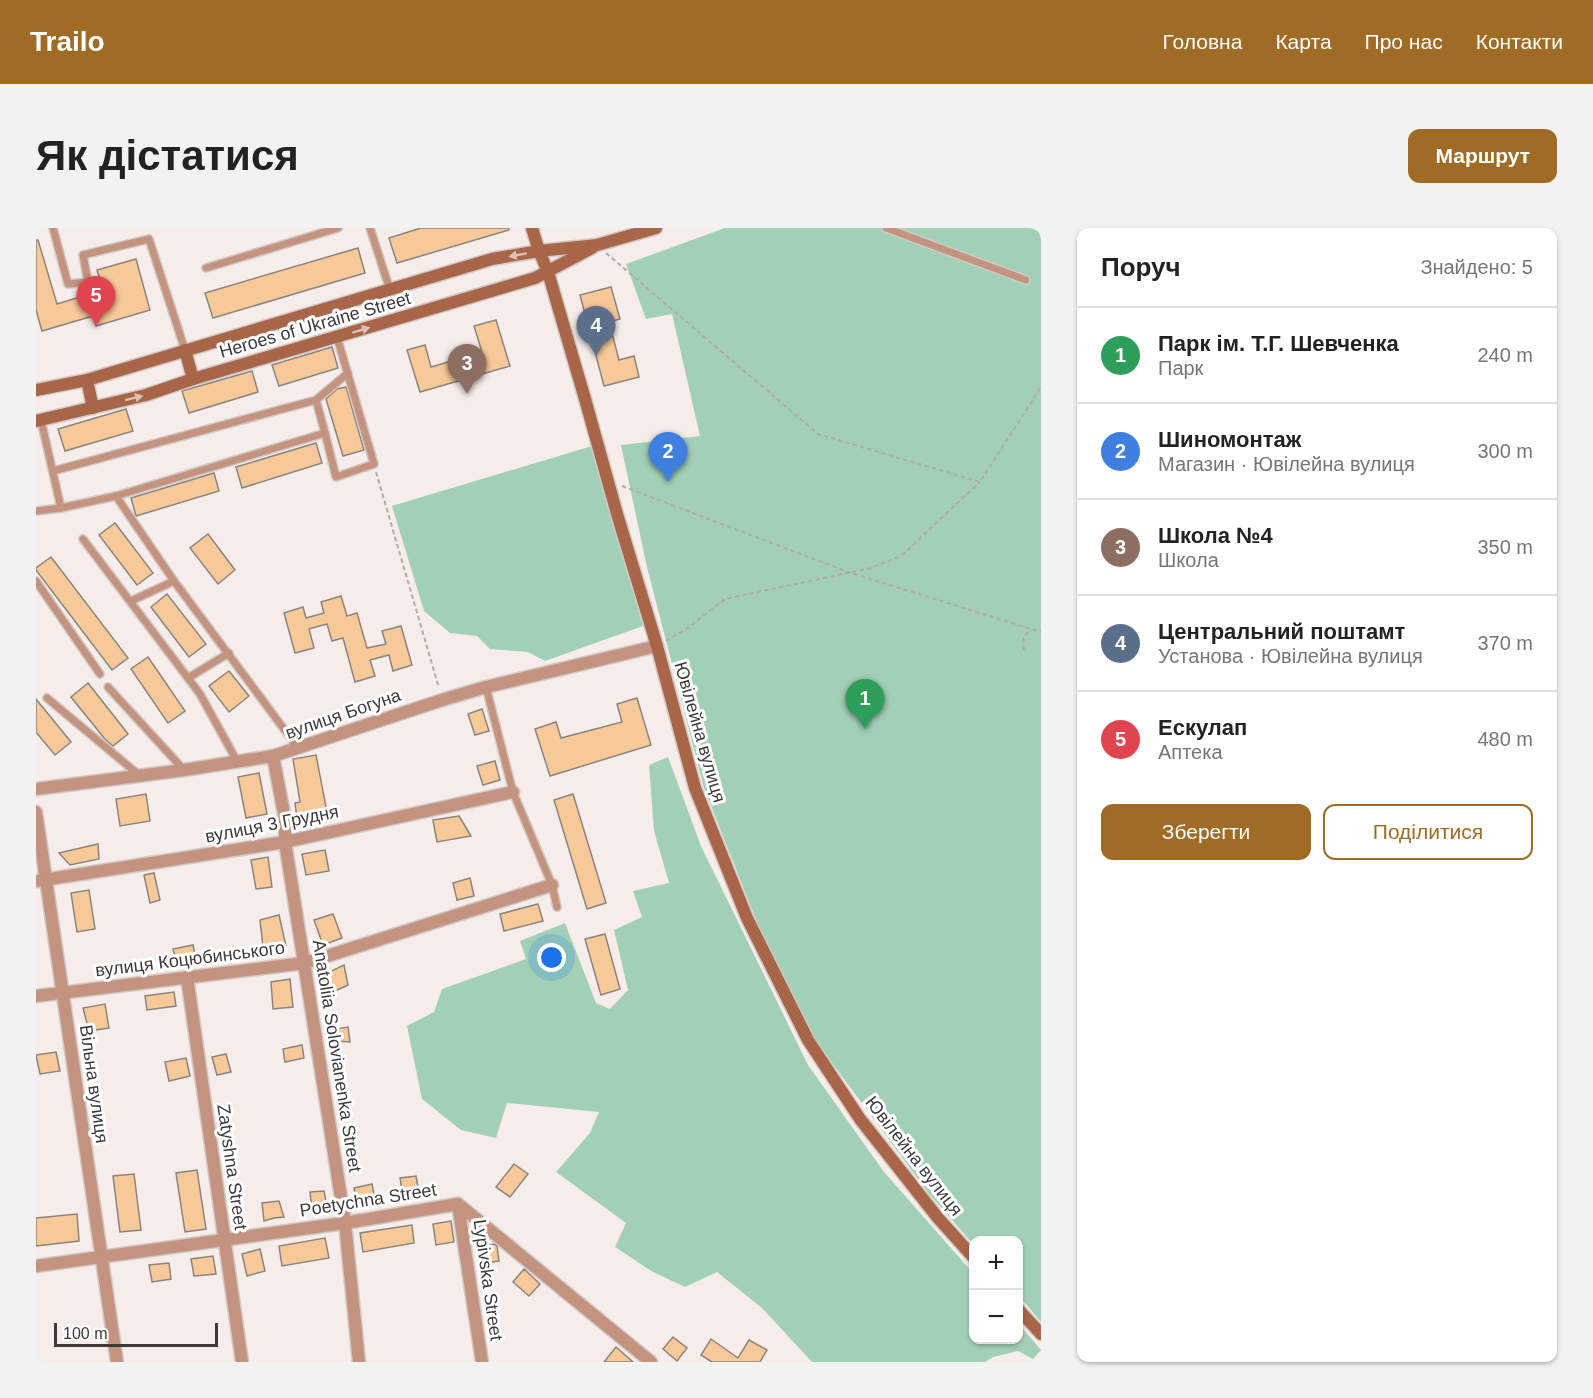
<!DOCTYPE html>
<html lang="uk">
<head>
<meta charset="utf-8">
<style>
  body { margin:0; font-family:Arial,sans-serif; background:#f2f2f2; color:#222 }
  .controls { position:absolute; right:18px; bottom:18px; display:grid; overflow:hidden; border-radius:12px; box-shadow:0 2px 4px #0004 }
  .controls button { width:54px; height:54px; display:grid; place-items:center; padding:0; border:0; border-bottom:2px solid #e0e0e0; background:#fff; color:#222; font:30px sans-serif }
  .scale { position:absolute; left:18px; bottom:15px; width:164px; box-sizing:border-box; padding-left:6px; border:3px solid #3d3a39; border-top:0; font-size:16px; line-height:21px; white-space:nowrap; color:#3d3a39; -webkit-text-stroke:4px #fff; paint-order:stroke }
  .you { position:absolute; left:516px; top:730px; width:21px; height:21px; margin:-15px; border:4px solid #fff; border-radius:50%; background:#1a73e8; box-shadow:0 0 0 9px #1a73e833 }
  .badge { display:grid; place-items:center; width:39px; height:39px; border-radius:50%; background:#a06b24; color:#fff; font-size:20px; font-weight:700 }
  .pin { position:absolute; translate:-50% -50px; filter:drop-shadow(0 2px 3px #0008) }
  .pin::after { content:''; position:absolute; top:32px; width:21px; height:18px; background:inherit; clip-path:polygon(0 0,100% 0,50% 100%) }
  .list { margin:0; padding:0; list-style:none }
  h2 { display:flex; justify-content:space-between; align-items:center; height:78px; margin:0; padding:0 24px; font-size:26px }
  h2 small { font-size:20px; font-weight:400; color:#767676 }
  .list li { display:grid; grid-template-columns:39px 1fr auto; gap:18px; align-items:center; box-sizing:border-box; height:96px; padding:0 24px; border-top:2px solid #e0e0e0 }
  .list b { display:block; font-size:22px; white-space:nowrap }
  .list p { margin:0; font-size:20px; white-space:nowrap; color:#767676 }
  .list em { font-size:20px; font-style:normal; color:#767676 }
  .actions { display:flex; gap:12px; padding:18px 24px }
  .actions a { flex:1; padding:14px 0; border:2px solid #a06b24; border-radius:12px; text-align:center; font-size:21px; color:#a06b24 }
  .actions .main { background:#a06b24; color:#fff }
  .map { position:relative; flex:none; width:1005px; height:1134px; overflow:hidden; border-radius:12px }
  header { display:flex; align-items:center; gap:36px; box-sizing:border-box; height:84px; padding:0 30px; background:#a06b24; color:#fff }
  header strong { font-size:28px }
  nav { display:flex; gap:33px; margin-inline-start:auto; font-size:21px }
  .intro { display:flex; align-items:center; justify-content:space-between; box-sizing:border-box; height:144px; padding:0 36px }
  h1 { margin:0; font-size:42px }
  .button { padding:15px 27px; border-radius:12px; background:#a06b24; color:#fff; font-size:21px; font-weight:700 }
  main { display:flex; gap:36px; padding:0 36px }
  aside { flex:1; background:#fff; border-radius:12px; box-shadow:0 2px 4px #0004 }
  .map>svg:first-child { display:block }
</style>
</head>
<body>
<header>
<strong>Trailo</strong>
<nav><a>Головна</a><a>Карта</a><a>Про нас</a><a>Контакти</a></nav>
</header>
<div class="intro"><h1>Як дістатися</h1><a class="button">Маршрут</a></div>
<main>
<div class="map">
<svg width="1005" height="1134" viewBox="0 0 1005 1134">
  <rect width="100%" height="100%" fill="#f6edea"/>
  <g fill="#a2d0b7">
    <polygon points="689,0 1005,0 1005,1094 983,1068 982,1012 938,1012 937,1016 894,967 782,816 726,707 668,560 611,339 585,217 664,208 636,86 610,91 590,36"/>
    <polygon points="556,218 607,398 509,433 492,424 454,421 441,408 414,405 388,383 356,278"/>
    <polygon points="632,529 665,618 772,837 848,944 937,1045 938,1112 982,1112 983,1096 1005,1122 997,1131 982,1123 957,1129 949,1134 776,1134 726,1080 681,1044 649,1059 615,1043 579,1019 590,995 520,944 554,905 563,884 471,875 460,910 425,902 386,871 371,798 398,784 406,761 490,731 484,713 529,695 560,775 574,781 592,762 578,702 606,689 597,663 633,655 618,603 613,537"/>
  </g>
  <g fill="#f8c998" stroke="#8a847f" stroke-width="1.5">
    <polygon points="385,0 473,0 473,2 361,35 353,10"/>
    <polygon points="0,12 2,12 21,76 67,62 61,42 100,31 114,82 60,98 57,88 6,103 0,82"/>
    <polygon points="322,20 329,45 177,90 169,65"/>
    <polygon points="575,59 584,91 573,94 583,132 598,128 603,149 568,158 544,67"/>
    <polygon points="460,92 474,138 384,164 371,122 389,117 395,139 446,124 438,98"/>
    <polygon points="296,119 302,140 243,158 236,137"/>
    <polygon points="216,143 222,164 153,185 146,163"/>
    <polygon points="310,159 328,222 307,228 290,171 301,161"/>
    <polygon points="90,181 97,203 29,223 22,201"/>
    <polygon points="280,215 286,235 206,260 200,239"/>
    <polygon points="178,245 183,263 100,288 95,270"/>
    <polygon points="79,295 117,345 101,357 63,307"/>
    <polygon points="172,306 199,342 182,356 154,320"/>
    <polygon points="15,329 92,430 76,442 0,342 0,340"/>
    <polygon points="131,366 170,416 153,429 115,379"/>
    <polygon points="305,368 311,388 321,385 331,420 350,416 346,403 365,398 376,437 357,443 353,427 334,432 339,448 319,454 307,410 296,413 291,396 273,401 278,420 259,425 248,385 267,379 270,390 288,385 285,374"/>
    <polygon points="112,429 149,483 132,495 95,441"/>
    <polygon points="193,443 213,468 193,484 173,458"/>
    <polygon points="52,455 92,506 77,518 68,510 35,469"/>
    <polygon points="601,470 615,517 514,548 499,501 520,494 525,510 586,494 581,476"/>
    <polygon points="0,471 35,514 19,527 0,504"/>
    <polygon points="446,481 453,503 439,507 432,486"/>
    <polygon points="280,527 291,584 261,590 259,575 264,574 257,531"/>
    <polygon points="459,533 464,552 447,557 441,538"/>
    <polygon points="223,545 231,586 210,590 202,549"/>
    <polygon points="110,566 114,593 84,598 80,571"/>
    <polygon points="537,566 570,675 551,681 518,572"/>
    <polygon points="423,588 435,608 401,614 397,592"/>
    <polygon points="62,616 63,631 34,637 23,625"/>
    <polygon points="289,622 293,643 270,647 266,626"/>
    <polygon points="232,629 236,659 220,661 215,632"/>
    <polygon points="118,645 124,672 114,675 108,647"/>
    <polygon points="434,650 438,668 421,672 417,655"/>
    <polygon points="53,662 59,701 41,704 35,665"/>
    <polygon points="502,676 507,693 468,703 464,686"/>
    <polygon points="297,686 306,710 287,717 278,692"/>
    <polygon points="243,687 250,718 227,719 224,692"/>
    <polygon points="569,706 584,761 565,767 549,711"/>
    <polygon points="157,717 160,732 141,737 137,721"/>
    <polygon points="308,737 312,757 297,764 289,746"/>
    <polygon points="254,751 257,779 237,781 235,754"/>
    <polygon points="138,764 140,778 111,782 109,768"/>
    <polygon points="69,776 73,800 53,803 47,780"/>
    <polygon points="312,799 314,814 299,813 293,802"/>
    <polygon points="266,817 268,830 249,834 247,821"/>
    <polygon points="20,824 24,843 4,846 0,827"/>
    <polygon points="190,826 195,844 181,847 176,829"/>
    <polygon points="150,830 154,848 133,853 129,834"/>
    <polygon points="478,936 492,946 474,969 460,959"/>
    <polygon points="161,942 170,1001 149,1004 140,945"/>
    <polygon points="98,946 105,1002 84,1004 77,948"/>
    <polygon points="380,948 383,965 367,968 364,950"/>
    <polygon points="336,956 339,972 321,976 318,960"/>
    <polygon points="288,963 291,979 276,981 274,964"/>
    <polygon points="243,973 248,989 238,990 228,993 226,975"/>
    <polygon points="41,986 43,1013 0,1018 0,990"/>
    <polygon points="415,993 418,1014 400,1017 397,996"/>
    <polygon points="376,997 378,1015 327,1024 324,1005"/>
    <polygon points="289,1010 293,1030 246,1038 243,1018"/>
    <polygon points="458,1016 461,1018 463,1033 449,1035 446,1018"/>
    <polygon points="224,1021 229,1043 211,1048 206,1026"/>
    <polygon points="177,1028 180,1046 158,1048 155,1031"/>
    <polygon points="133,1035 135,1051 116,1054 113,1037"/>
    <polygon points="488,1041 504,1056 493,1068 477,1054"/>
    <polygon points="637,1109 651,1120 641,1133 627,1121"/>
    <polygon points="675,1111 702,1130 713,1112 731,1122 724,1134 676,1134 665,1127"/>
    <polygon points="580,1119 597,1134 568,1134"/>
  </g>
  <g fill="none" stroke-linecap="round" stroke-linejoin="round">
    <g stroke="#d1c9c7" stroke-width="10">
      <g id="lane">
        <polyline points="17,0 32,56 52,54 47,27 113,11 149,122"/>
        <polyline points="334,0 354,62"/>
        <polyline points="850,0 990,52"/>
        <polyline points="170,40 302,0"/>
        <polyline points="280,172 312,145"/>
        <polyline points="5,192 25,280 80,268 289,205 280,172 17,243"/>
        <polyline points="289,205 300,249 338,236 301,109"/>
        <polyline points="80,268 138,353 262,520"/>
        <polyline points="0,283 25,280"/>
        <polyline points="47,311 164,466 202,535"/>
        <polyline points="0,353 64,446"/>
        <polyline points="95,373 138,353"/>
        <polyline points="152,450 193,425"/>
        <polyline points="72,459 148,542"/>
        <polyline points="450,459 477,564 516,657 521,679"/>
        <polyline points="11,470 103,547"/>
      </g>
    </g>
    <g stroke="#d1c9c7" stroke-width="15">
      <g id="street">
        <polyline points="237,528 249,591 249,614 309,995 323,1134"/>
        <polyline points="0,561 148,542 237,528 406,472 450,459 621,418"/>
        <polyline points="0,584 81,1134"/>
        <polyline points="0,653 249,614 477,564"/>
        <polyline points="151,749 206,1134"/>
        <polyline points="0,768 269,735 516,657"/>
        <polyline points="422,976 446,1134"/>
        <polyline points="0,1038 309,995 422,976 615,1134"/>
      </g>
    </g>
    <g stroke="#d1c9c7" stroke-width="15">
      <g id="secondary">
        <polyline points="496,0 503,23 512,44 549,171 581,286 621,418 659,560 711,690 772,812 824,891 902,990 938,1030"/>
        <polyline points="149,122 157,151"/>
        <polyline points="51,152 57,180"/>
        <polyline points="0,162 51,152 456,31 503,23 561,17 620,0"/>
        <polyline points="0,193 110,167 157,151 499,50 556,20"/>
        <polyline points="982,1081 1005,1106"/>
      </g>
    </g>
    <g stroke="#b1aaa8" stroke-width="2" stroke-dasharray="4.5 3" stroke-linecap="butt">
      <polyline points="570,25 782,206 944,254 1005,159"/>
      <polyline points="340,244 403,460"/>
      <polyline points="586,258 812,344 1005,404"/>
      <polyline points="630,413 652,400 689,371 835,340 865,328 944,254"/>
      <path d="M988,422C987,413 986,408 995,402"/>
    </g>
    <use href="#lane" stroke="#c3937f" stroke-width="7"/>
    <use href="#street" stroke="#c3937f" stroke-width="12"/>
    <use href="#secondary" stroke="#a96548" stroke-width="12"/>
  </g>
  <defs><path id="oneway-solid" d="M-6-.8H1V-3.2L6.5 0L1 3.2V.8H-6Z" transform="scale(1.5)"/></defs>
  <g fill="#ddc1b6">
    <use href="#oneway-solid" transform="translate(482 27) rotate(170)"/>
    <use href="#oneway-solid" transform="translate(325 102) rotate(-17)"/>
    <use href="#oneway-solid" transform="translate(98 170) rotate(-14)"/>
  </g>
  <g text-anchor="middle" stroke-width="6" stroke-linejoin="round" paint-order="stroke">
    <g font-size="18" fill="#3d3a39" stroke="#fff">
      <text transform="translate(279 97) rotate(-16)" y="6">Heroes of Ukraine Street</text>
      <text transform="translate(307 486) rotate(-19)" y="6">вулиця Богуна</text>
      <text transform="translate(664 504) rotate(74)" y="6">Ювілейна вулиця</text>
      <text transform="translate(236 596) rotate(-11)" y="6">вулиця 3 Грудня</text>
      <text transform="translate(154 731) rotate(-7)" y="6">вулиця Коцюбинського</text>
      <text transform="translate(301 828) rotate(81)" y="6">Anatoliia Solovianenka Street</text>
      <text transform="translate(58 856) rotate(82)" y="6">Вільна вулиця</text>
      <text transform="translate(878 928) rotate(52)" y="6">Ювілейна вулиця</text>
      <text transform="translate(196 939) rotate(82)" y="6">Zatyshna Street</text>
      <text transform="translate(332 972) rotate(-9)" y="6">Poetychna Street</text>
      <text transform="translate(452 1052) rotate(82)" y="6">Lypivska Street</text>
    </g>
  </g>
</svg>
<div class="controls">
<button>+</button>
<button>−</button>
</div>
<div class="scale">100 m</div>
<div class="you"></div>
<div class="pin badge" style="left:829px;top:501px;background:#2e9e5b">1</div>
<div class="pin badge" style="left:632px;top:254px;background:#3f7fe0">2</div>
<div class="pin badge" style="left:431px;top:166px;background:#8d6e63">3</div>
<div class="pin badge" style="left:560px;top:128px;background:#5c6f8a">4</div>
<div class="pin badge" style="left:60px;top:98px;background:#e0444e">5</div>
</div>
<aside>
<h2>Поруч<small>Знайдено: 5</small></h2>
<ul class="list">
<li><span class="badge" style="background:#2e9e5b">1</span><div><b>Парк ім. Т.Г. Шевченка</b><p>Парк</p></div><em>240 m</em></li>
<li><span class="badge" style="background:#3f7fe0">2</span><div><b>Шиномонтаж</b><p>Магазин · Ювілейна вулиця</p></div><em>300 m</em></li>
<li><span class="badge" style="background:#8d6e63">3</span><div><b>Школа №4</b><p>Школа</p></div><em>350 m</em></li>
<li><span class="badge" style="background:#5c6f8a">4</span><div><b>Центральний поштамт</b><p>Установа · Ювілейна вулиця</p></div><em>370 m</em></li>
<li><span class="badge" style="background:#e0444e">5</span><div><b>Ескулап</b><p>Аптека</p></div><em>480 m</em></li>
</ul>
<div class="actions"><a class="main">Зберегти</a><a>Поділитися</a></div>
</aside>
</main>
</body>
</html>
